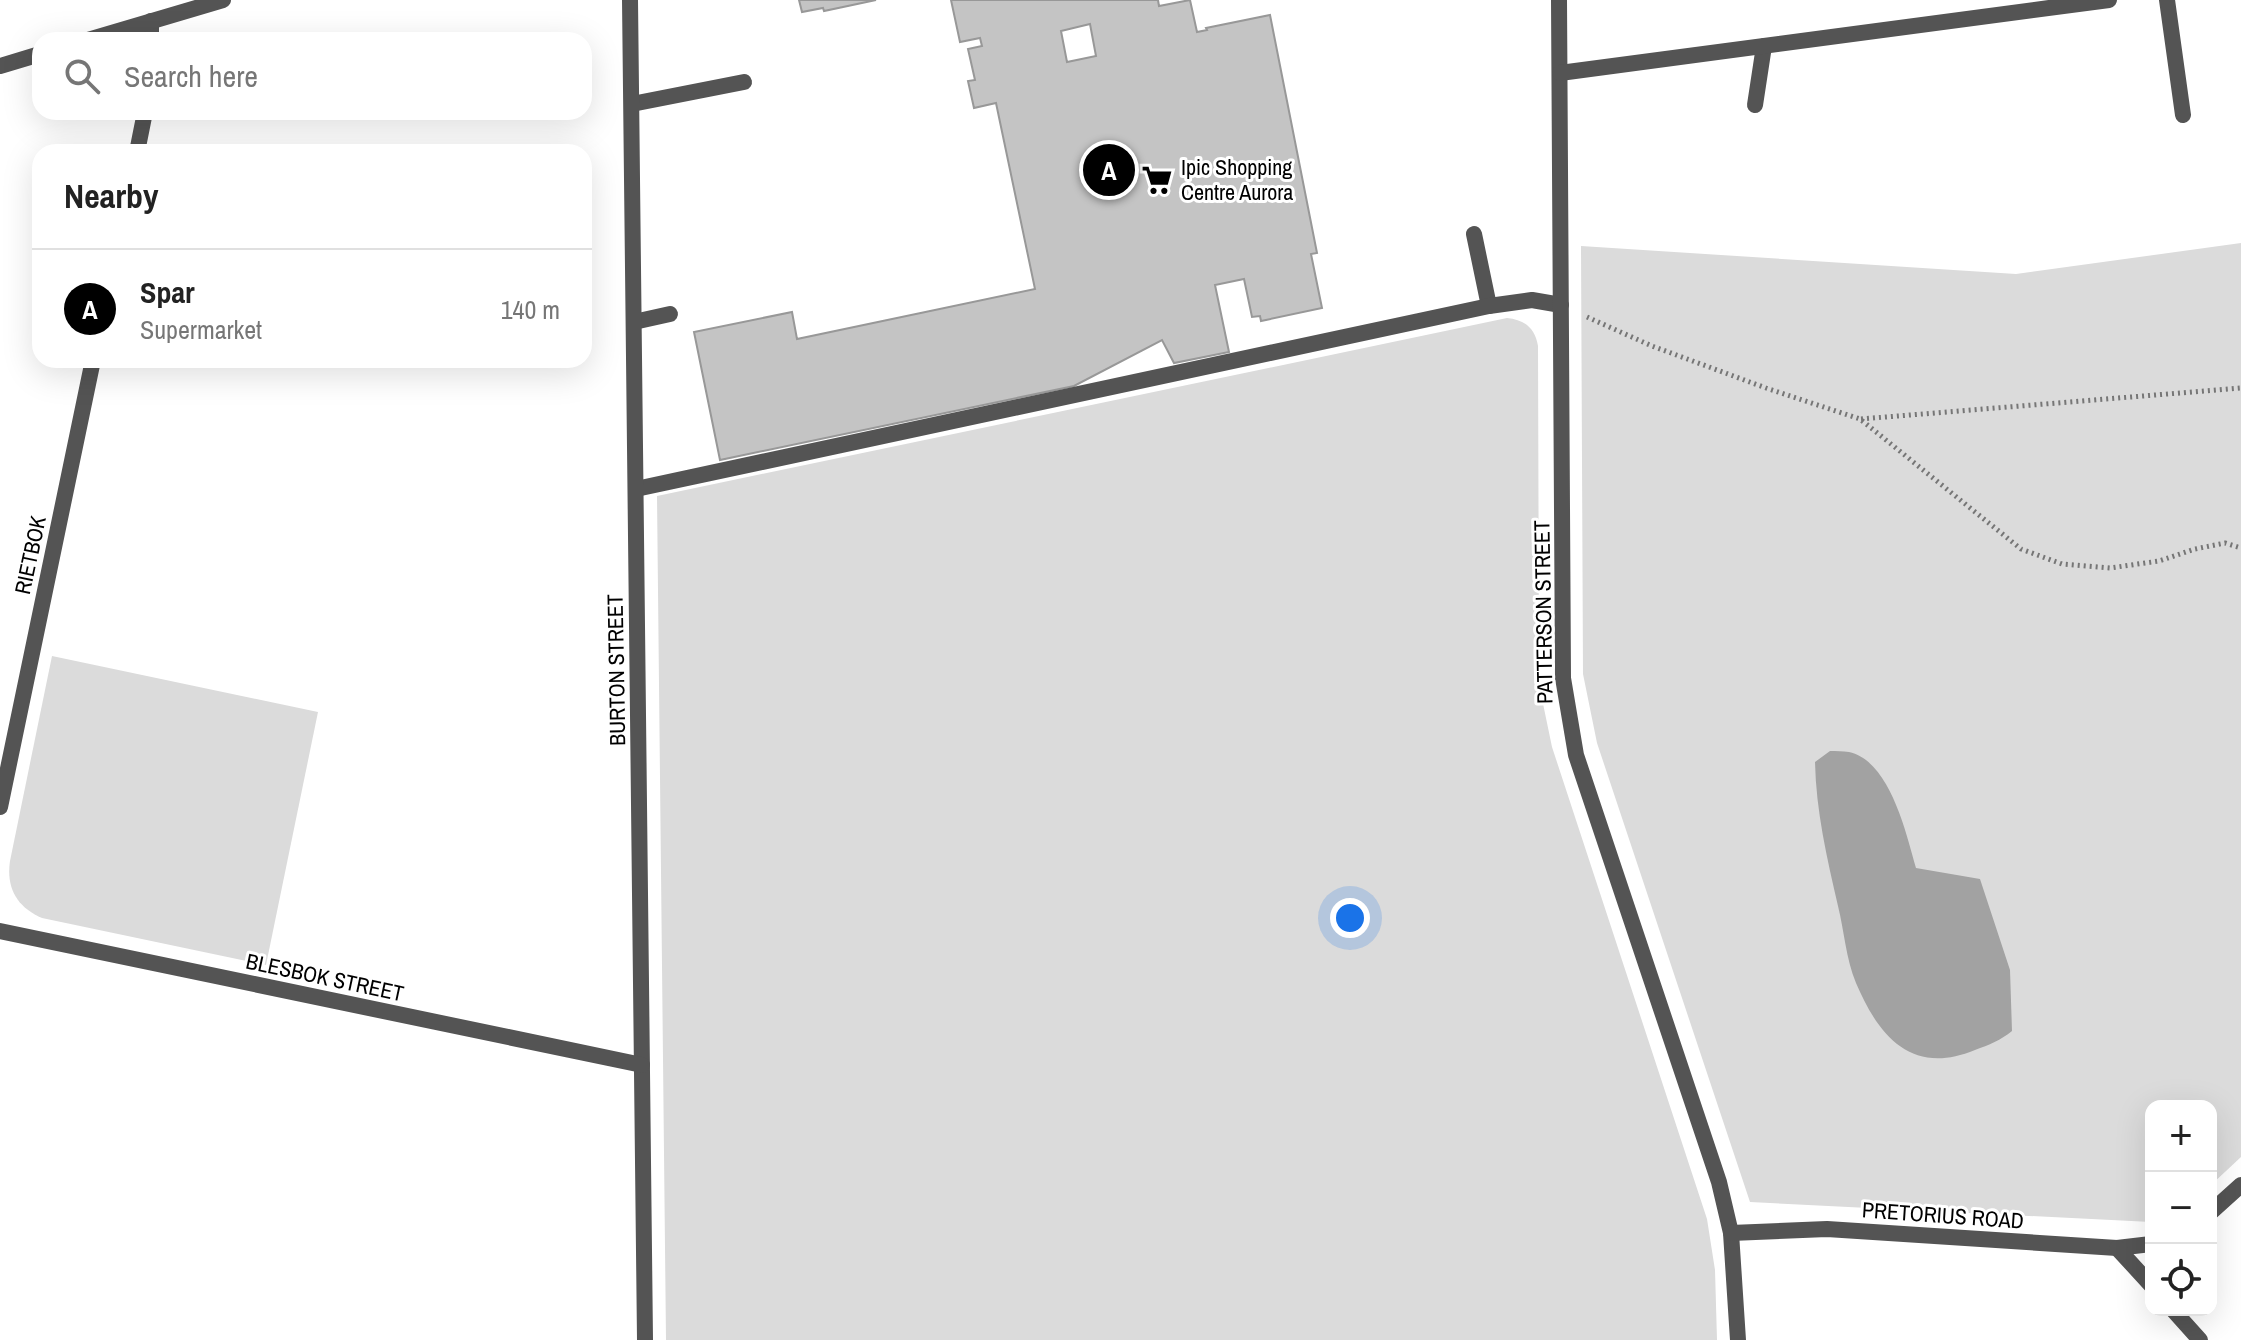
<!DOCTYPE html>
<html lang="en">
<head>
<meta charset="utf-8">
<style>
  body { margin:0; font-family:"Archivo Narrow",sans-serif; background:#f6f6f6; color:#222 }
  .controls { position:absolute; right:24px; bottom:24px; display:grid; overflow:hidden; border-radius:16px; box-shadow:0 8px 32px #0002 }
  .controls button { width:72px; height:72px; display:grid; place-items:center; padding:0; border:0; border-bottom:2px solid #e0e0e0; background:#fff; color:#222; font:40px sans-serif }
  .you { position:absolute; left:1350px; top:918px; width:28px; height:28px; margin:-20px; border:6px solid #fff; border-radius:50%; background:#1a73e8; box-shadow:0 0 0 12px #1a73e833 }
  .badge { display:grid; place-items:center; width:52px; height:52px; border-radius:50%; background:#000; color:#fff; font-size:26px; font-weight:700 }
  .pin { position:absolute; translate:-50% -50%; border:4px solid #fff; box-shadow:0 2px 8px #0006 }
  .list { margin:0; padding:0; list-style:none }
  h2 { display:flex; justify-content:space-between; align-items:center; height:104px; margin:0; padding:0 32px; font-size:34px }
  h2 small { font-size:26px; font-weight:400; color:#767676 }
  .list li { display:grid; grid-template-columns:52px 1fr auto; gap:24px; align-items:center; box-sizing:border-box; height:120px; padding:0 32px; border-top:2px solid #e0e0e0 }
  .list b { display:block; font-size:30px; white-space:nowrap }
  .list p { margin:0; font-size:26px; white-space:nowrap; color:#767676 }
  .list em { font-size:26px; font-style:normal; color:#767676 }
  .icon { flex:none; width:44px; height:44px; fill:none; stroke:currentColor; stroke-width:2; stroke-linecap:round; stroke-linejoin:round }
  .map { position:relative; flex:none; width:2241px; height:1340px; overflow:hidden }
  .search { position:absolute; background:#fff; box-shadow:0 8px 32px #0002; left:32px; top:32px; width:560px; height:88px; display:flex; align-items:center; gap:20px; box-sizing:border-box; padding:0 28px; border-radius:24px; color:#767676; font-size:30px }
  .panel { position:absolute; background:#fff; box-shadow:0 8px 32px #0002; left:32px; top:144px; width:560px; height:224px; border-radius:24px }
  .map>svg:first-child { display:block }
</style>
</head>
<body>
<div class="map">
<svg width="2241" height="1340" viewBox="0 0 2241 1340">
  <rect width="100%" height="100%" fill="#fff"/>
  <g fill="#dbdbdb">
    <polygon points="2241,243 2241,1157 2211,1185 2211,1106 2151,1106 2151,1222 1750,1202 1597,743 1583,674 1581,246 2016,274"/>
    <path d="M1507,318C1525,320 1535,328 1538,346L1539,667L1541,694L1552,747L1707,1219L1715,1270L1717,1340H666L657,496Z"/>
    <path d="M52,656L318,712L266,965L42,918C17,907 6,888 10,861Z"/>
  </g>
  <path fill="#a2a2a2" d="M1830,751C1836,751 1843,751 1849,752C1890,761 1906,833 1916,868L1980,879L2010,970L2012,1031C2001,1040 1989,1045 1975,1050C1912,1076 1879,1037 1856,983C1846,959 1844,930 1838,906C1827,858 1816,811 1815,762Z"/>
  <g fill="#c4c4c4" stroke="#989898" stroke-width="2" fill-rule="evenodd">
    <polygon points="799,0 876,0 824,11 823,8 802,12"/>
    <path d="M951,0H1158L1159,6L1190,0L1197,32L1207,30L1206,28L1270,15L1317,253L1311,254L1322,308L1261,321L1260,316L1252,317L1244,279L1215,285L1229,352L1174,363L1162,340L1074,386L720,460L694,332L792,312L797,339L1035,289L996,103L974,108L968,81L975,80L968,49L982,46L980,38L960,42ZM1090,24L1096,56L1067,62L1061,31Z"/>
  </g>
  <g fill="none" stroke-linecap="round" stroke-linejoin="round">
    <g stroke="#767676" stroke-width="5" stroke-dasharray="2 4" stroke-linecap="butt">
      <polyline points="1587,317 1652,346 1766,388 1860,419 2021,549 2062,564 2110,568 2159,561 2195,549 2225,543 2241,548"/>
      <polyline points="1861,419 2241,388"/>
    </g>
    <g stroke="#545454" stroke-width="16">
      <polyline points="2167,0 2183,115"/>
      <polyline points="632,104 744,82"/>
      <polyline points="1755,105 1764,46"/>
      <polyline points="1474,234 1489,306"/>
      <polyline points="634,322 670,314"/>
      <polyline points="636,489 1489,306 1532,300 1561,305"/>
    </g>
    <g stroke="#545454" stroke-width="16">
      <polyline points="630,0 645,1340"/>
      <polyline points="1559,0 1563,678 1576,755 1719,1182 1731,1233 1738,1340"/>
      <polyline points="151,21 151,40"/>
      <polyline points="88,40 223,0"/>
      <polyline points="0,66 40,54"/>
      <polyline points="1560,73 2109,0"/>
      <polyline points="137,152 145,112"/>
      <polyline points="0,807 93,360"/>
      <polyline points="0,931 642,1065"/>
      <polyline points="2211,1212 2241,1185"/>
      <polyline points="1731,1233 1827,1229 2117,1248 2151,1244"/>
      <polyline points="2117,1248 2151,1285"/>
      <polyline points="2173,1310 2200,1340"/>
    </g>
  </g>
  <defs>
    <g id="supermarket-bare" transform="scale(2.4)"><path d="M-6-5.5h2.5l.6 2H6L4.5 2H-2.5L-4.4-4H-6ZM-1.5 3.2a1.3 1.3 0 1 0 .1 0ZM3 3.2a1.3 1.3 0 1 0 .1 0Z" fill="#000" stroke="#fff" stroke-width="2.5" paint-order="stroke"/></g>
  </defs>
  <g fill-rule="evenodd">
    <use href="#supermarket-bare" x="1157" y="180"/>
  </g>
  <g text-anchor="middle" stroke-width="6" stroke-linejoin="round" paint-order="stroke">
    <g font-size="22" fill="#000" stroke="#fff" text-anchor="start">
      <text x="1181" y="175">Ipic Shopping<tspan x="1181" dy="25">Centre Aurora</tspan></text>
    </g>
    <g font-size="22" fill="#000" stroke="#fff">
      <text transform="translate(30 555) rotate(-78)" y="8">RIETBOK</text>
      <text transform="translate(1543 612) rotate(-91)" y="8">PATTERSON STREET</text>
      <text transform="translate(616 670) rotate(-91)" y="8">BURTON STREET</text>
      <text transform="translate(325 977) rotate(12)" y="8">BLESBOK STREET</text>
      <text transform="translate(1943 1215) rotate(4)" y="8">PRETORIUS ROAD</text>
    </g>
  </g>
</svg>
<div class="controls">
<button>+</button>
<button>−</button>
<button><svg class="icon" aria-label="locate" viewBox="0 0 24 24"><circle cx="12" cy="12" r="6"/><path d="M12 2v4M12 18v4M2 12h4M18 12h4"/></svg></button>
</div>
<div class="you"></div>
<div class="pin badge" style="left:1109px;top:170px">A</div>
<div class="search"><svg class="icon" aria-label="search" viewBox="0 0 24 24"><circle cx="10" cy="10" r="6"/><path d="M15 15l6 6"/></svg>Search here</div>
<section class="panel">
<h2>Nearby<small></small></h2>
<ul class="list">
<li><span class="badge">A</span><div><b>Spar</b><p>Supermarket</p></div><em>140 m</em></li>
</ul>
</section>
</div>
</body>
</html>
